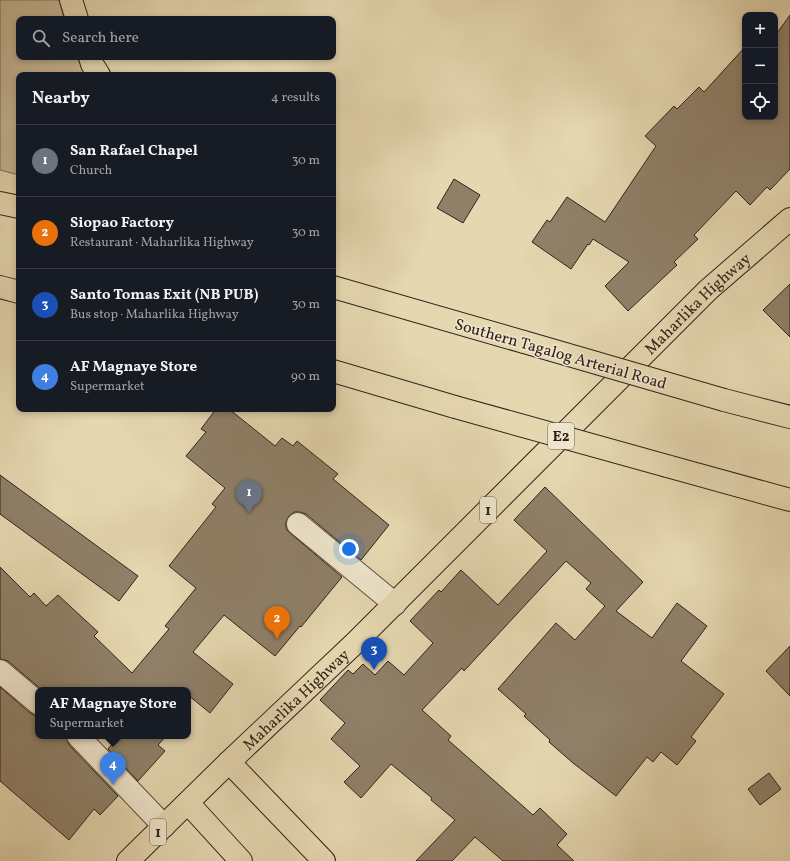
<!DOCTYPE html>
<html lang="en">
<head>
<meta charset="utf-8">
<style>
  body { margin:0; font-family:Vollkorn,serif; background:#242831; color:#f1f3f6 }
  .controls { position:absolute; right:12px; top:12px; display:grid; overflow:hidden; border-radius:8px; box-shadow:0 2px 6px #0003 }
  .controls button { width:36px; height:36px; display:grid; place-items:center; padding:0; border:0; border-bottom:1px solid #363941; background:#171b24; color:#f1f3f6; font:20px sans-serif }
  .you { position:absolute; left:349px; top:549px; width:14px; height:14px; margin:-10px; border:3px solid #fff; border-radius:50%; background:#1a73e8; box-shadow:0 0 0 6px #1a73e833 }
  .badge { display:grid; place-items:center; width:26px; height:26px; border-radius:50%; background:#0b8043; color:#fff; font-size:13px; font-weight:700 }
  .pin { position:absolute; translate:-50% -33px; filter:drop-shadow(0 1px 2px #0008) }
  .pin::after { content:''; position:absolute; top:21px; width:14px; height:12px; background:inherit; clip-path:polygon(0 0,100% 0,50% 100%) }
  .popup { position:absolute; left:35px; top:687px; width:156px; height:52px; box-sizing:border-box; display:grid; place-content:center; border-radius:8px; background:#171b24; filter:drop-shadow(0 1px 3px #0005); font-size:13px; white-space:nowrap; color:#9ea1a6 }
  .popup b { font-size:15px; color:#f1f3f6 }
  .popup::after { content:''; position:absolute; left:50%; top:100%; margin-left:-8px; border:8px solid transparent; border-top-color:#171b24 }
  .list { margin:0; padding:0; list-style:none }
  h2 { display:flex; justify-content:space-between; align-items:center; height:52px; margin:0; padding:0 16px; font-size:17px }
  h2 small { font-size:13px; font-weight:400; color:#9ea1a6 }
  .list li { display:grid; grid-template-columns:26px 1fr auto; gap:12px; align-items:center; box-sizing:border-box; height:72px; padding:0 16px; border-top:1px solid #363941 }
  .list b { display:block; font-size:15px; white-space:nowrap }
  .list p { margin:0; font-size:13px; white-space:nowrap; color:#9ea1a6 }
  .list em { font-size:13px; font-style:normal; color:#9ea1a6 }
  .icon { flex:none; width:22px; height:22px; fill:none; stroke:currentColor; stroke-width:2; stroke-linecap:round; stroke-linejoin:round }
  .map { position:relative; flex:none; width:790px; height:861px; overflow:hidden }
  .search { position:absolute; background:#171b24; box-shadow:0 2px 6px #0003; left:16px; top:16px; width:320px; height:44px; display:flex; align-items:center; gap:10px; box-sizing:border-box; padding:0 14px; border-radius:8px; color:#9ea1a6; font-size:15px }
  .panel { position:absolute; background:#171b24; box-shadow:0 2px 6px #0003; left:16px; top:72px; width:320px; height:340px; border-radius:8px }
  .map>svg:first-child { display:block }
</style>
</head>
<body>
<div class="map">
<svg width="790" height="861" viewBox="0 0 790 861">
  <rect width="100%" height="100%" fill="#e5d7b0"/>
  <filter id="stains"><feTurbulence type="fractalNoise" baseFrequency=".005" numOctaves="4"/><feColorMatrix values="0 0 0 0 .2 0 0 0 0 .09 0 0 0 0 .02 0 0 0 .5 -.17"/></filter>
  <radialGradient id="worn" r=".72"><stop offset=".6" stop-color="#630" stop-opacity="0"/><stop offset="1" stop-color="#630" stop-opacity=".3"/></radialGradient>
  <polygon fill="#c7b897" stroke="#7c6d59" points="0,0 59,0 64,19 19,19 19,57 76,57 87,75 19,75 19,175 0,170"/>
  <g fill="#8f8068" stroke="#32221b">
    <polygon points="790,15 790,169 770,190 767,187 750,205 736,191 694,235 698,239 674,262 677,265 628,311 605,286 629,262 593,239 589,245 588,244 571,269 532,242 547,220 550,222 567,197 605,222 656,146 645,136 674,106 677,109 699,87 704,92 745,47 745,117 775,117 775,36"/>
    <polygon points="454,179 480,195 463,223 437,208"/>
    <polygon points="790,284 790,337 763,310"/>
    <polygon points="216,409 229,409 275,446 282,438 293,446 297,441 338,474 333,479 389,525 361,560 306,514 300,512 294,512 289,516 286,522 286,529 290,533 342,577 301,627 300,626 275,656 224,615 193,652 233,684 210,713 188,695 188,690 42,690 8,661 0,659 0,567 30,597 34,593 46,606 58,595 98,632 94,636 132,673 169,629 165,626 196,588 169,566 216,507 212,504 225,488 186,456 206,432 201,429"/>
    <polygon points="0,475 138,576 119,601 0,514"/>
    <polygon points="545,487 643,582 616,611 652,638 677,603 707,626 681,661 724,694 691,737 696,741 677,765 661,752 653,762 647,757 616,796 573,763 549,742 550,740 524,716 526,714 498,689 556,623 575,640 605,606 586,589 591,583 566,561 464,671 462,668 422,710 451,736 448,740 533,815 540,808 567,834 557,845 574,861 503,861 475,837 452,861 416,861 455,820 431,800 432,798 391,764 361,798 344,782 360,766 331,739 345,723 320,700 348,670 353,674 363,664 375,675 388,661 404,675 433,643 410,621 439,590 441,592 461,570 498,605 547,551 514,520"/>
    <polygon points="790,646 790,696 766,671"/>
    <polygon points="0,687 30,713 38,717 38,736 66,736 69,745 118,796 100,815 94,809 69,840 0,781"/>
    <polygon points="119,736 166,736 158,745 165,751 138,781 108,749"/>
    <polygon points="769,773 781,789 760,805 748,789"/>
  </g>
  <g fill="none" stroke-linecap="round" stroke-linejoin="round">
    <g stroke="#5f4f40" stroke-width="24">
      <g id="minor">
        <polyline points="298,524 395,604"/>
        <polyline points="0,671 38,703"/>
        <polyline points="78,736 164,826"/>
      </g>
    </g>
    <g stroke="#32221b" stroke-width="24">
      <g id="highway">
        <polyline points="71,0 77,19"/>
        <polyline points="90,57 92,64 99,75"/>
        <polyline points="0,203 19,207"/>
        <polyline points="0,287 19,292"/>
        <polyline points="333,287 524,342"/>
        <polyline points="333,371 455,407"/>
        <polyline points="724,400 790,417"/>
        <polyline points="667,466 790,500"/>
        <polyline points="229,762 324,861"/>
        <polyline points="188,803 241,861"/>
        <path id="s1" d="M128,861L229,762L355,643L708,290L790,219"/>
      </g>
    </g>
    <use href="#minor" stroke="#eee5cc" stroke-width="22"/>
    <use href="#highway" stroke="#e5d7b0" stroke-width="22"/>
    <g stroke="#32221b" stroke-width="24" stroke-linecap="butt">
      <g id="highway-bridge">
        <polyline points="524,342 724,400"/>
        <polyline points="455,407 667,466"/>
      </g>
    </g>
    <use href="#highway-bridge" stroke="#e5d7b0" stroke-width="22"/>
  </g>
  <g text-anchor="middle" stroke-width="3" stroke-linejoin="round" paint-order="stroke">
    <g fill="#eee5cc" stroke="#6a5c50" stroke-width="1">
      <rect x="548" y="423" width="26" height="26" rx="3"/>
      <rect x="480" y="497" width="16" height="26" rx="3"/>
      <rect x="150" y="819" width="16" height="26" rx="3"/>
    </g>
    <g font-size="15" font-weight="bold" fill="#32221b">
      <text x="561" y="441">E2</text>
      <text x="488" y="515">1</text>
      <text x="158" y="837">1</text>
    </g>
    <g font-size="16" fill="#32221b" stroke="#eee5cc">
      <text dy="6" stroke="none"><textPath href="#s1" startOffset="797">Maharlika Highway</textPath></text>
      <text transform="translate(561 353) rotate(16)" y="6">Southern Tagalog Arterial Road</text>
      <text dy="6" stroke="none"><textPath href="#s1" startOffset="233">Maharlika Highway</textPath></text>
    </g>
  </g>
  <rect width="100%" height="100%" filter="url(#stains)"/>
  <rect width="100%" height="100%" fill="url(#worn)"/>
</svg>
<div class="controls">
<button>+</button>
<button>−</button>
<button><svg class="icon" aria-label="locate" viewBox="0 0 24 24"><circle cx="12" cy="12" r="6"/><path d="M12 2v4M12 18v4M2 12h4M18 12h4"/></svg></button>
</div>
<div class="you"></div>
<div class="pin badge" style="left:249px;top:513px;background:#6b7280">1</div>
<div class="pin badge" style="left:277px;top:639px;background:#e8710a">2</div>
<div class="pin badge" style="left:374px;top:670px;background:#1a4fb4">3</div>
<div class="pin badge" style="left:113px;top:785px;background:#3f7fe0">4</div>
<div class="popup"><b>AF Magnaye Store</b>Supermarket</div>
<div class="search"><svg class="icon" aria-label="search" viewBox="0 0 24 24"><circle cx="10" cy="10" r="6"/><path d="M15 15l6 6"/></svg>Search here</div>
<section class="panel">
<h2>Nearby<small>4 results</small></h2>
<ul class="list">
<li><span class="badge" style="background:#6b7280">1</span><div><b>San Rafael Chapel</b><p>Church</p></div><em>30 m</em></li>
<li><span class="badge" style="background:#e8710a">2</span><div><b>Siopao Factory</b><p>Restaurant · Maharlika Highway</p></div><em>30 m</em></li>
<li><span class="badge" style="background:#1a4fb4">3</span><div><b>Santo Tomas Exit (NB PUB)</b><p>Bus stop · Maharlika Highway</p></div><em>30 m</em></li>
<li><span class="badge" style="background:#3f7fe0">4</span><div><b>AF Magnaye Store</b><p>Supermarket</p></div><em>90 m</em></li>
</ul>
</section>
</div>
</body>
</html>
